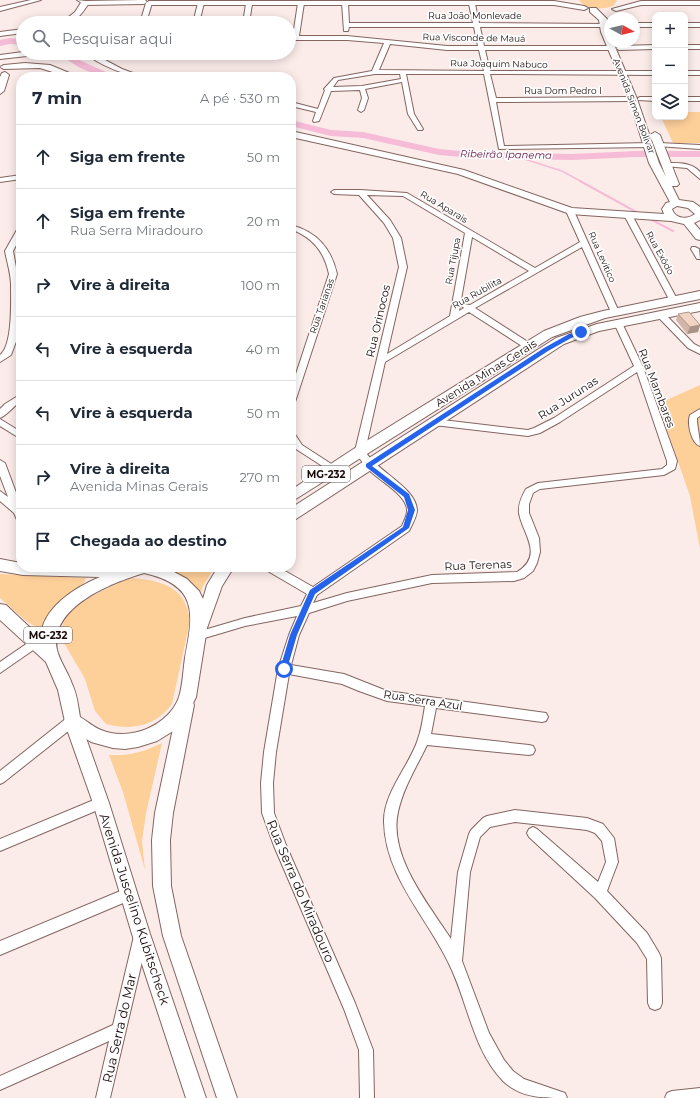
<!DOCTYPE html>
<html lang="pt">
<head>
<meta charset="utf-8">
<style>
  body { margin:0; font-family:Montserrat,sans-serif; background:#f6f6f7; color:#1f2937 }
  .controls { position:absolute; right:12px; top:12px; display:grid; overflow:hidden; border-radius:8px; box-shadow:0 2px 10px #0003 }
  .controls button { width:36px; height:36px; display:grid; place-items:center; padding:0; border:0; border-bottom:1px solid #e0e1e3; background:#fff; color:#1f2937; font:20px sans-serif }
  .compass { position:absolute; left:604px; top:12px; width:36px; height:36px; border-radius:50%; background:#fff; box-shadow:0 2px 10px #0003; rotate:98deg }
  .stop { position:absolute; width:12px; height:12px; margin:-9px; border:3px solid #2563eb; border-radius:50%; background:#fff }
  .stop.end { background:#2563eb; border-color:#fff; box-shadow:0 1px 4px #0008 }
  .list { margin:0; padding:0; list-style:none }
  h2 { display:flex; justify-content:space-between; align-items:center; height:52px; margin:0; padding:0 16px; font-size:17px }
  h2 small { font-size:13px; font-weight:400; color:#747a83 }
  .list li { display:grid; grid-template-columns:26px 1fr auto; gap:12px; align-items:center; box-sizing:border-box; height:64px; padding:0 16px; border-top:1px solid #e0e1e3 }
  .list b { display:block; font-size:15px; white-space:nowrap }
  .list p { margin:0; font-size:13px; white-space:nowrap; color:#747a83 }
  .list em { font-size:13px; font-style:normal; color:#747a83 }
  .icon { flex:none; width:22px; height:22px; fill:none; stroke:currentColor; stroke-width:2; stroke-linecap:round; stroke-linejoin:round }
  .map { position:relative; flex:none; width:700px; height:1098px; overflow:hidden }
  .search { position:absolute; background:#fff; box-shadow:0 2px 10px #0003; left:16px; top:16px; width:280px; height:44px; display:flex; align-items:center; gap:10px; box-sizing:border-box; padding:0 14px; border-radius:22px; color:#747a83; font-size:15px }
  .panel { position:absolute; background:#fff; box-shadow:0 2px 10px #0003; left:16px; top:72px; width:280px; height:500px; border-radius:16px }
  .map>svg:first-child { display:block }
</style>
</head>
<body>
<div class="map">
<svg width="700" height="1098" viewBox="0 0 700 1098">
  <rect width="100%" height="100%" fill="#fbecea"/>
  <g fill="#fdcf99">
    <path d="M579,0H616L617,1L613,6C603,10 585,10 579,0Z"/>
    <polygon points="685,112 700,112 700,143 673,143 661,117 685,117"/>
    <polygon points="700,385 700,549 690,496 658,404"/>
    <polygon points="173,567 215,567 203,586 199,598 182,577 169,568"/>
    <polygon points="0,574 86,578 83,585 59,606 46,628 39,629 26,621 0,598"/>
    <path d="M132,578C162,581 186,586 190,621L172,704C156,726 132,731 106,724L95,711L85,679L60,636C62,627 64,619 69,612C76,603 120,581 132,578Z"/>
    <path d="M162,743L146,813L142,841L145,870L123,792L109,755C129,756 144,752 162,743Z"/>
  </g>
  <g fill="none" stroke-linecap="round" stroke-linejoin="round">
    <polyline stroke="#f6bcd7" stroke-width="1.5" points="518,157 562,171 582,182"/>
    <g stroke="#f6bcd7" stroke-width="2">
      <polyline points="580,181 640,214"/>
      <polyline points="650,219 673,231"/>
    </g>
    <g fill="#f6bcd7" fill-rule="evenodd">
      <polygon points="10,38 23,39 23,45 10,44 0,46 0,40"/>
      <path d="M61,53H70L77,59L117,77C98,77 73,68 61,53Z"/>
      <polygon points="291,120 331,130 363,132 439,149 472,152 572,154 636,151 700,151 700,157 636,157 572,160 472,158 439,155 363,138 331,136 291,126"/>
    </g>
    <g stroke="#846560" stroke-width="2">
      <g id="street">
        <polygon points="31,0 41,0 0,11 0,7"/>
        <polygon points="77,0 86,1 144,0 147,2 144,4 85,5"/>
        <polygon points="149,1 152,3 146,23 140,23 146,3"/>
        <polygon points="201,1 204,3 199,23 193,23 198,3"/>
        <path d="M301,1L304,3L299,36H347L447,46H478L474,27H349L348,31H344L342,3L345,1L348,3L349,23H473L469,4L472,2L475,4L479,23L607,24L608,25L605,27H480L484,46H612L615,48L612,50H485L490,71H655V75L490,74L496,98L633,97L636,99L633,101L496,102L504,146L650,143L653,145L650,147L499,149L484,74H406L414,114L423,129L422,130H418L408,114L402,82L365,89L368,98L364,110L361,112L358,110L362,98L360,90L331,91L319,121L314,122L313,121L316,112L291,106V102L318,109L325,90L324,89L334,78L372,71L384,43L347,40H289V36H293L298,3ZM390,44L447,50H479L484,71L379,70ZM375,74H400L401,79L362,86L333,87L338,80Z"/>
        <polygon points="249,2 252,4 249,23 243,23 246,4"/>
        <rect x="634" y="23" width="21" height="4"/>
        <rect x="685" y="23" width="15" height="4"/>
        <polygon points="23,29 23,33 0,36 0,32"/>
        <polygon points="655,45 655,49 619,50 616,48 619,46"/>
        <rect x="685" y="45" width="15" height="4"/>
        <path d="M85,53H92L122,69L144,77C127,77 98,64 85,53Z"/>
        <rect x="685" y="71" width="15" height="4"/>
        <polygon points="640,97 655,97 655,101 638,100 638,98"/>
        <rect x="685" y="97" width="15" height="4"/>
        <polygon points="659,143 700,145 700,149 657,146 656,145"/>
        <path d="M666,163C679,163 691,162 700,172V179L687,168L664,166L663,165Z"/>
        <polygon points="21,175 21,179 0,182 0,178"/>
        <path d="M360,190L407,193L535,268L580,242L566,211L573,209L619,312L615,314L611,312L582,247L475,308L531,344V348H525L469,312L385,362L365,451C376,471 416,487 417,510C417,516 412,525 409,531L317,595L313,603L347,593L432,575L517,572C545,555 522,533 519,513C518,504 522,496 526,489L538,483L662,469L667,465V461L637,372L560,422L540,433L528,436L434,425L430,422L434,419L528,430L534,428L554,418L634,366L614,323L615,321H621L622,323L643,367L677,461L675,469L664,475L540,489L533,493L529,504V513L539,538L540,552L537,563L533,571L524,578L514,581L432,583L347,601L309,613L299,635L291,665L344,674L387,691L546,713L548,717L546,721L542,722L436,708L431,734L529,745L533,746L535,750L533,754L529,755L427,745C417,766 403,788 398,812C388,856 429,905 451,939L458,872L469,834L471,830L483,818L487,816L515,810L587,818L603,824L614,838L618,862L607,891L647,933L659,953L661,958L662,1003L660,1008L655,1010L650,1008L648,1003L647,959L637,943L595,898L529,837L527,833L529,829L533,827L537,829L598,882L606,862L602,841L595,833L587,830L515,822L490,827L480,837L470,872L462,961L489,1033L504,1060L513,1071L524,1079L565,1093L567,1098C543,1098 521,1098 503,1081C473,1050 468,1003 450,966C428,918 385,877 384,822C383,793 410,765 418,739C422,728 423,717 425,706L387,701L359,691L342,684L289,674L276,752L273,783L274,813L286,845L355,1003L373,1050L374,1098H360L359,1050L344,1009L274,846L262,813L261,783L264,752L278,669L289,635L297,616L245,626L198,640L194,639L193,636L194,633L245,618L301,606L307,594L266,570L265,567H278L313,587L402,526C404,521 407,516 407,511C408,495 378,480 368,469C363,463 359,458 355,451L399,267L393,238L384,223L359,195L334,194L331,192L334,190ZM367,195L403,196L465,233L450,316L387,354L407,267L401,238L390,220ZM472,237L529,271L470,305L463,304L462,306L464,308L459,311Z"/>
        <polygon points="625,213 632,215 678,301 677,303 674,303 670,301 624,215"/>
        <path d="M291,225C317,232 331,248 337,274L295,402L291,405V389L329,274C324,251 313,238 291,229Z"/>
        <path d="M18,228H21V236L13,251L19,284L17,339L11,355L0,362V355C13,345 11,301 11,285C11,274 7,262 5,251Z"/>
        <polygon points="692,247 695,247 699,249 700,259 697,259 691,249"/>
        <polygon points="662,313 665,314 694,344 700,347 700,354 688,348 659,318 659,314"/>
        <path d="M21,394V401C15,405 6,416 0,418V409L5,404Z"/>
        <path d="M700,409V416L697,418C697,428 700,436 700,446C691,443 687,423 690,415Z"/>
        <polygon points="0,419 21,432 21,439 0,426"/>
        <polygon points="291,432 294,433 302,445 336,467 338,469 336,471 330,471 296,449 291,442"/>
        <polygon points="0,460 5,463 21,506 21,523 18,522 14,513 0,501 0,491 8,497 0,476"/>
        <polygon points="35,638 39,640 40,643 39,646 0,673 0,662"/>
        <polygon points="72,716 76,717 78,721 76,725 4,782 0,784 0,771 68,717"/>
        <polygon points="101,797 105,799 107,803 105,807 0,851 0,839"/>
        <polygon points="130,887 135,888 136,893 135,898 0,955 0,941"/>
        <polygon points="141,929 146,931 148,936 110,1098 96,1098 109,1041 0,1090 0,1076 113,1025 134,936 136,931"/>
        <polygon points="700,1088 700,1098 665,1098 667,1093 672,1091"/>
      </g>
    </g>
    <g stroke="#846560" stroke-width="2">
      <g id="secondary">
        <polygon points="136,0 145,0 146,1 142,3"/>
        <path d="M82,1L89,3C81,15 76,23 61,23L75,12Z"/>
        <polygon points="149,1 554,1 584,6 588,8 584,10 554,5 149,5"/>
        <polygon points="641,1 700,1 700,5 641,5 616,11 612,9"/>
        <path d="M590,8H596L607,19L610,42H613L637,99L659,163L666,177L650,135L655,132L660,135L679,184L677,186H672L679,200L693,202L700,207V220L694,223L700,230V240L696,239L684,224L671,221L570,214L458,174L291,137V131L464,170L572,208L664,214L662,209L666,203L670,202L649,163L629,99L601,32L599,20L590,12ZM677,206L688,208L695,214C687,220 675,219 672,209Z"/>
        <polygon points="23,52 40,53 36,55 0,59 0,55"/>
        <polygon points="25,63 50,65 79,77 68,77 40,68 4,69 0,67 4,65"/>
        <polygon points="5,72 9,75 4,91 0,94 0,77 2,73"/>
        <polygon points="186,698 192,700 194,705 173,813 170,840 171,886 181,936 237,1098 217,1098 163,936 153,886 152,840 155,813 178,705 180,700"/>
        <polygon points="72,714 78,716 80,721 109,803 150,934 206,1098 186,1098 132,934 93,803 64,721 66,716"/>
      </g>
    </g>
    <g stroke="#846560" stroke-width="2">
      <g id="primary">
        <polygon points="700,291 700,299 605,318 552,337 291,502 291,490 355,448 544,331 580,317 603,311"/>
        <polygon points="700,303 700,311 599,331 564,344 296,519 291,520 291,508 556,338 597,324"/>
        <path d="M0,559L21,563V567H165L187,579L199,591L203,599L207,585L218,567H234L222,586L207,628L196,697L186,718L178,728L157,741L138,747L125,749L113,748L91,742L66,726L58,690L46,662L0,620V604L6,605L41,638C41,608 76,587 100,577L23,575L0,571ZM144,573C198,585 194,613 185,658C183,671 183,684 179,697C169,726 129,742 101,730C93,727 87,721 80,717C78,705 77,694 72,684C68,672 60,662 57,650C49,607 111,583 144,573Z"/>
      </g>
    </g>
    <use href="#street" fill="#fff" fill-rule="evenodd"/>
    <use href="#secondary" fill="#fff" fill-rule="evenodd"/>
    <use href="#primary" fill="#fff" fill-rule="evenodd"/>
  </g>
  <polygon fill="#d1b6a8" points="678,314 700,325 698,332 687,334 676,320"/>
  <polygon fill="#aa9488" points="700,325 698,332 687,334 690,327"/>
  <polygon fill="#f3d4c3" stroke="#aa9488" points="689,312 700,325 690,327 678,314"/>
  <polygon fill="#2563eb" points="581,331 583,333 573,337 548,351 372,466 409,494 415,510 409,528 315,594 297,635 287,669 286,671 281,671 280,669 290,635 310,590 403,527 408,510 404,497 366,467 366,464 544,348 569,334"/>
  <g text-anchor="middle" stroke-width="3.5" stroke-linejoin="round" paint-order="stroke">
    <g font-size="9" fill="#180c0a" stroke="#fdfdfd">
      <text x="475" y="19">Rua João Monlevade</text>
      <text transform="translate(474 38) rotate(1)" y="3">Rua Visconde de Mauá</text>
      <text transform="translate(499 64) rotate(1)" y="3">Rua Joaquim Nabuco</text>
      <text x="563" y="94">Rua Dom Pedro I</text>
      <text transform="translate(634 106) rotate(69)" y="3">Avenida Simon Bolivar</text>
      <text transform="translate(444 207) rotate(31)" y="3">Rua Aparais</text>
      <text transform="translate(660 253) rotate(61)" y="3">Rua Exôdo</text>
      <text transform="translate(602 257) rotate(66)" y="3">Rua Levitico</text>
      <text transform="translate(453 261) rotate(-79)" y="3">Rua Tijupa</text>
      <text transform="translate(477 293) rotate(-29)" y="3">Rua Rubilita</text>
      <text transform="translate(322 306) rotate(-71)" y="3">Rua Tarianas</text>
    </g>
    <g font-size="10" font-style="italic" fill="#631143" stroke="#fdfdfd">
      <text transform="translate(506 154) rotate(1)" y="4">Ribeirão Ipanema</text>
    </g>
    <g fill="#fdfdfd" stroke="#5d5453" stroke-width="1">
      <rect x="302" y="466" width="48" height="16" rx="3"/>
      <rect x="24" y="627" width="48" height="16" rx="3"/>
    </g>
    <g font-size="10" font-weight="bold" fill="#180c0a">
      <text x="326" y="478">MG-232</text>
      <text x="48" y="639">MG-232</text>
    </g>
    <g font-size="11" fill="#180c0a" stroke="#fdfdfd">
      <text transform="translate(378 321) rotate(-77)" y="4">Rua Orinocos</text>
      <text transform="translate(486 373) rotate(-32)" y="4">Avenida Minas Gerais</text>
      <text transform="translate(657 388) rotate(69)" y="4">Rua Mambares</text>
      <text transform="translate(568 398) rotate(-33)" y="4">Rua Jurunas</text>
      <text transform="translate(478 565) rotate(-2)" y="4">Rua Terenas</text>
      <text transform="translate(423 700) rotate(9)" y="4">Rua Serra Azul</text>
    </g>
    <g font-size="13" fill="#180c0a" stroke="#fdfdfd">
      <text transform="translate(301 891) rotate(67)" y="5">Rua Serra do Miradouro</text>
      <text transform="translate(135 909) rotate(72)" y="5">Avenida Juscelino Kubitscheck</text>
      <text transform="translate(119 1028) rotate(-77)" y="5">Rua Serra do Mar</text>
    </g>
  </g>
</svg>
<div class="controls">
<button>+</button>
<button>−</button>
<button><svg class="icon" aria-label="layers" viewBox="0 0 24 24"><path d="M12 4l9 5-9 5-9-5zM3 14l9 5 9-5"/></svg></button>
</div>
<svg class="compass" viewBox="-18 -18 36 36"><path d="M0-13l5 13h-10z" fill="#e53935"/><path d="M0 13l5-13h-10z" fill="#747a83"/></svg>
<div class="stop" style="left:284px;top:669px"></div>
<div class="stop end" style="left:581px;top:332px"></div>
<div class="search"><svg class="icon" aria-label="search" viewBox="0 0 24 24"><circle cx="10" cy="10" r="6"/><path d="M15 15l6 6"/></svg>Pesquisar aqui</div>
<section class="panel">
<h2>7 min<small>A pé · 530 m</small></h2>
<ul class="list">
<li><svg class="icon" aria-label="ahead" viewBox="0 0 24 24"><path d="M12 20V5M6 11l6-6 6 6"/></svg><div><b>Siga em frente</b></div><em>50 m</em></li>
<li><svg class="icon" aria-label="ahead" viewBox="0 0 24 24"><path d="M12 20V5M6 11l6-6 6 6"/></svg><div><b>Siga em frente</b><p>Rua Serra Miradouro</p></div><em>20 m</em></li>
<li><svg class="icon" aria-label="right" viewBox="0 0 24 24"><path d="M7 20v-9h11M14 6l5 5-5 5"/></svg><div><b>Vire à direita</b></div><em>100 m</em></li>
<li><svg class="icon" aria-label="left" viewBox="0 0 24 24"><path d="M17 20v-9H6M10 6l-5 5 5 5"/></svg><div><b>Vire à esquerda</b></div><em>40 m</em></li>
<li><svg class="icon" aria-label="left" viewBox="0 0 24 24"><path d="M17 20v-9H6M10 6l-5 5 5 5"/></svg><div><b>Vire à esquerda</b></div><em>50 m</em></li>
<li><svg class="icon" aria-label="right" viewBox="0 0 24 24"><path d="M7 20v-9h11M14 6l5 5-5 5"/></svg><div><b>Vire à direita</b><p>Avenida Minas Gerais</p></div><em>270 m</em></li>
<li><svg class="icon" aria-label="arrive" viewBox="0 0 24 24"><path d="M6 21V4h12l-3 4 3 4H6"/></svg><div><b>Chegada ao destino</b></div></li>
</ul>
</section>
</div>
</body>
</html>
